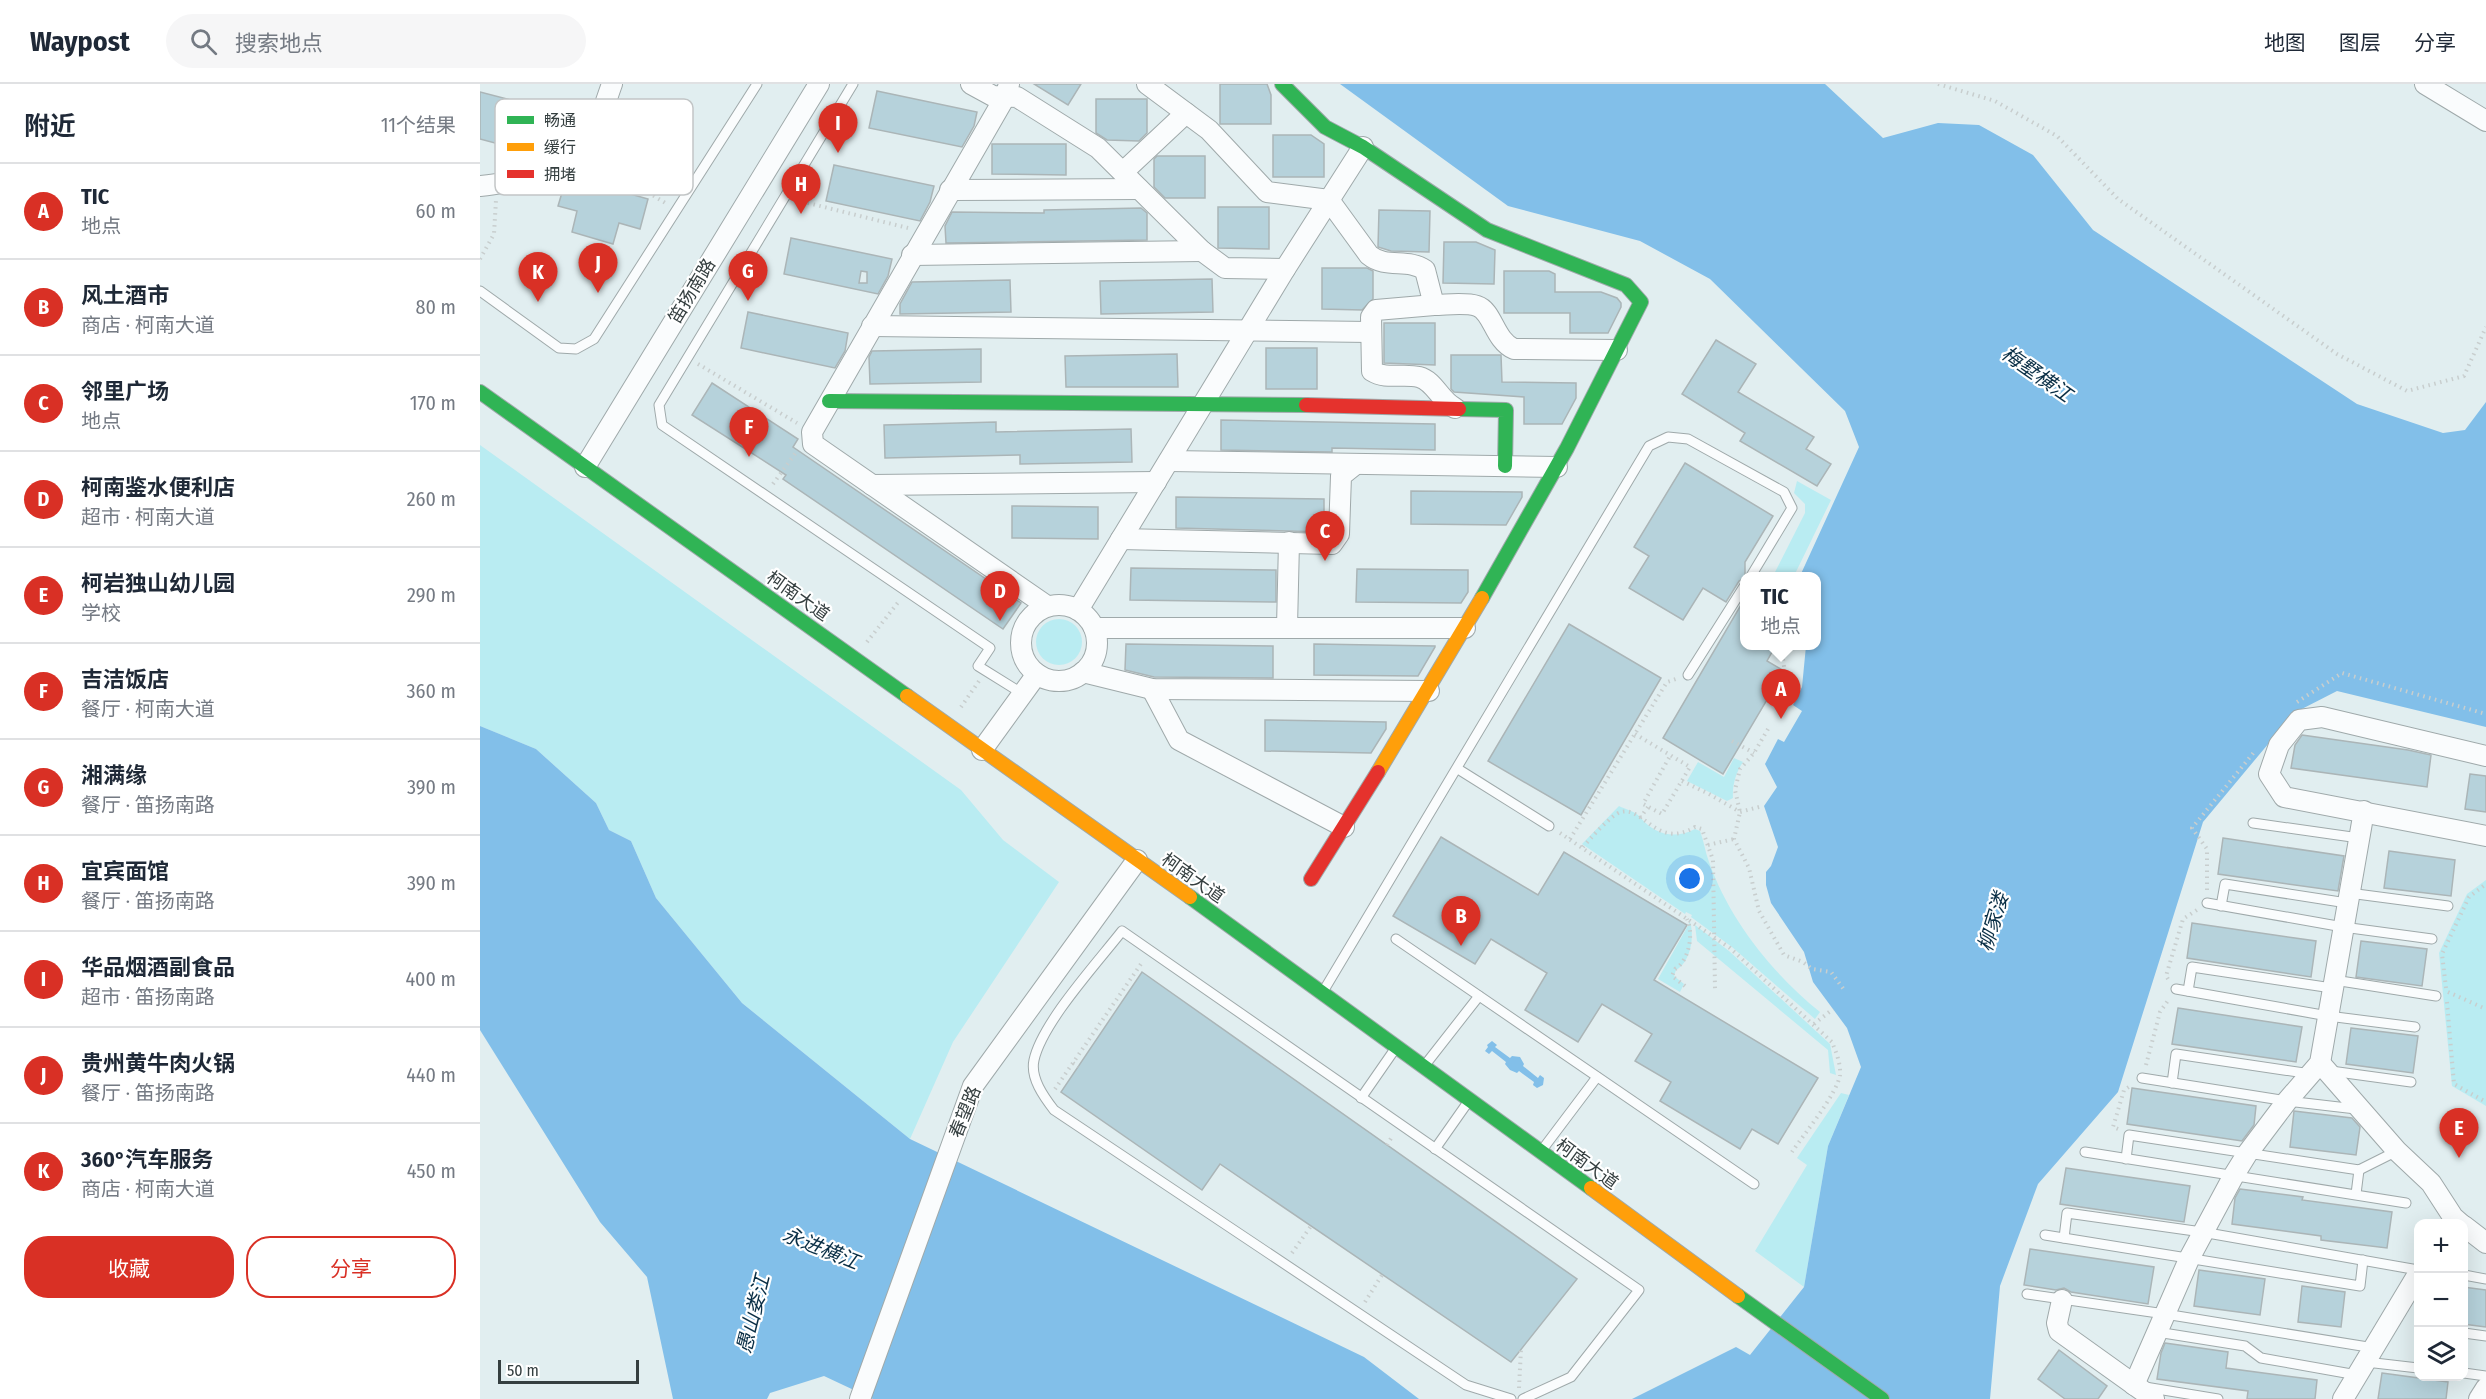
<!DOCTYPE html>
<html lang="zh">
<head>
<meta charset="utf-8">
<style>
  body { margin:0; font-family:"Fira Sans Condensed","Noto Sans SC",sans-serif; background:#f6f6f7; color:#1f2937 }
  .controls { position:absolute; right:18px; bottom:18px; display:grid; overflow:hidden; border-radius:12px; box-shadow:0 6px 24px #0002 }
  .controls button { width:54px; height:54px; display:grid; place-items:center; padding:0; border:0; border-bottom:2px solid #e0e1e3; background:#fff; color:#1f2937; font:30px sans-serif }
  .scale { position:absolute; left:18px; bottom:15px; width:141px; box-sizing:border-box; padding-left:6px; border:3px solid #353f40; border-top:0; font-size:16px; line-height:21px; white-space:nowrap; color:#353f40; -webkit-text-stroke:4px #fff; paint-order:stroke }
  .you { position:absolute; left:1210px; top:795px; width:21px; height:21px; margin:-15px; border:4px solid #fff; border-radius:50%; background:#1a73e8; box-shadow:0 0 0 9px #1a73e833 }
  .badge { display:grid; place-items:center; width:39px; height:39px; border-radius:50%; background:#d93025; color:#fff; font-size:20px; font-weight:700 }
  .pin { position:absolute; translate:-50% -50px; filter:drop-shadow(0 2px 3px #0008) }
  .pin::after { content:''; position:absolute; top:32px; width:21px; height:18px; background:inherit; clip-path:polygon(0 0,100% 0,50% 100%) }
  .popup { position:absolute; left:1260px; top:488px; width:81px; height:78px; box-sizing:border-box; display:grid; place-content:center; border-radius:12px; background:#fff; filter:drop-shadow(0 2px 4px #0005); font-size:20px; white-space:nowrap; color:#747a83 }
  .popup b { font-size:22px; color:#1f2937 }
  .popup::after { content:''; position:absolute; left:50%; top:100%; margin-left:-12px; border:12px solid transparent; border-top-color:#fff }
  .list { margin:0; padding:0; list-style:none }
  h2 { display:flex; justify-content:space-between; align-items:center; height:78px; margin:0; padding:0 24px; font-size:26px }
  h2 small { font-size:20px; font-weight:400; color:#747a83 }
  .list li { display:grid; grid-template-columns:39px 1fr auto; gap:18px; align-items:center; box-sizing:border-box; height:96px; padding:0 24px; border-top:2px solid #e0e1e3 }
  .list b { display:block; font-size:22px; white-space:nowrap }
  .list p { margin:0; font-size:20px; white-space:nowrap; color:#747a83 }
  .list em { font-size:20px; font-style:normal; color:#747a83 }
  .actions { display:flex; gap:12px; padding:18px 24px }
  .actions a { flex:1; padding:14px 0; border:2px solid #d93025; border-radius:24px; text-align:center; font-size:21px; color:#d93025 }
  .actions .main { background:#d93025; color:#fff }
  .icon { flex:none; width:33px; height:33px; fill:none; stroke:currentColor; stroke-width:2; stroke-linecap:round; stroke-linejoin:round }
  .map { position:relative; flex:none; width:2006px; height:1315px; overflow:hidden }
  header { display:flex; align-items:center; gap:36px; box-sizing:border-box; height:84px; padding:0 30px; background:#fff; border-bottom:2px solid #e0e1e3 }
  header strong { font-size:28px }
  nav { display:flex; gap:33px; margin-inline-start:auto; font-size:21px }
  .search { width:420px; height:54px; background:#f6f6f7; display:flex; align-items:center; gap:15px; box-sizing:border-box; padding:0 21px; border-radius:33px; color:#747a83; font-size:22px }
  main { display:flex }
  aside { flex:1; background:#fff }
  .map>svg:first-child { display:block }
</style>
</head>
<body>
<header>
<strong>Waypost</strong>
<div class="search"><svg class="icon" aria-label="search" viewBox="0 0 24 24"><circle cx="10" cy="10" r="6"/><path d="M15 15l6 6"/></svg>搜索地点</div>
<nav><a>地图</a><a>图层</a><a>分享</a></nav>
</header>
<main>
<aside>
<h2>附近<small>11个结果</small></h2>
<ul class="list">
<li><span class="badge">A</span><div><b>TIC</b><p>地点</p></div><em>60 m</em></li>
<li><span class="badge">B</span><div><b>风土酒市</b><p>商店 · 柯南大道</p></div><em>80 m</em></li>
<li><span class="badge">C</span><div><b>邻里广场</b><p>地点</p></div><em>170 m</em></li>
<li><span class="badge">D</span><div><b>柯南鉴水便利店</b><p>超市 · 柯南大道</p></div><em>260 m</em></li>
<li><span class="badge">E</span><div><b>柯岩独山幼儿园</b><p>学校</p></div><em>290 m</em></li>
<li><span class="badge">F</span><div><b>吉洁饭店</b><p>餐厅 · 柯南大道</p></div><em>360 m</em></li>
<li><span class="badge">G</span><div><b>湘满缘</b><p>餐厅 · 笛扬南路</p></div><em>390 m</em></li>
<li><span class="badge">H</span><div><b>宜宾面馆</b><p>餐厅 · 笛扬南路</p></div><em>390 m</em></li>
<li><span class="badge">I</span><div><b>华品烟酒副食品</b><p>超市 · 笛扬南路</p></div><em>400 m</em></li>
<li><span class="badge">J</span><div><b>贵州黄牛肉火锅</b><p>餐厅 · 笛扬南路</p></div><em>440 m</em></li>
<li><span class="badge">K</span><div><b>360°汽车服务</b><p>商店 · 柯南大道</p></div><em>450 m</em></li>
</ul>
<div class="actions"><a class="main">收藏</a><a>分享</a></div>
</aside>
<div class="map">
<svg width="2006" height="1315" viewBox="0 0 2006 1315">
  <rect width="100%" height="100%" fill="#e1eef0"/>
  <g fill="#b9ecf2">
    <polygon points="0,361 481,706 523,756 579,798 473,958 430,1055 262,919 176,814 151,757 129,746 116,719 56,665 0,642"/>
    <polygon points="1317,397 1351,416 1314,492 1295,492 1294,490 1325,429 1325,420 1314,409"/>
    <circle cx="579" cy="558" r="23"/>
    <path d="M1254,674L1263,678C1256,688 1252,702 1253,714L1247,717L1207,697L1218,678L1244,693Z"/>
    <path d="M1139,722C1145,725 1156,728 1160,733C1174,750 1194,756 1215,745L1220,747C1224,757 1225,768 1229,778C1250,837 1292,889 1340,928L1335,935L1252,863L1211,833L1212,831L1206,828L1205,830L1102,760Z"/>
    <polygon points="2006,796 2006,1022 1972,1002 1959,869 1987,810"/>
    <path d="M1210,838C1215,853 1210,879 1196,886L1194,892L1204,900L1200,908L1178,895Z"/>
    <polygon points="1215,841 1249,867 1350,960 1356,991 1350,989 1348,966 1217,857"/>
    <polygon points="1361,1009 1369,1011 1348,1062 1324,1203 1275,1167 1327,1081 1317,1074"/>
  </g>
  <g fill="#82bfe9">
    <polygon points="860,0 1345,0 1403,54 1458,39 1499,41 1553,71 1613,146 1877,320 1963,349 1985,346 2006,318 2006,643 1857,607 1814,629 1723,738 1638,1008 1558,1100 1520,1202 1510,1315 1152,1315 1256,1263 1270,1271 1324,1203 1348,1062 1381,983 1367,944 1333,898 1324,868 1291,819 1286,801 1286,788 1291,782 1298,763 1284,722 1297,703 1285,680 1298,655 1304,658 1322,627 1313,621 1322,603 1326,562 1337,562 1337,492 1320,492 1379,363 1365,327 1230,195 1160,157 1028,122"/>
    <polygon points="0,642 56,665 116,719 129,746 151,757 176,814 262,919 430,1055 884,1273 939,1315 393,1315 344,1292 290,1309 287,1315 193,1315 167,1193 120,1138 0,946"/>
    <polygon points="1012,957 1017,961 1015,963 1030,974 1032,972 1040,973 1044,980 1043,982 1058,994 1060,991 1064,994 1063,1001 1057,1004 1053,1001 1054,998 1039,987 1037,989 1030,986 1025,980 1026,978 1012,967 1009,970 1005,967 1008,963 1007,961"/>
  </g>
  <g fill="#b6d2db" stroke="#abb5b7" stroke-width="1.5" fill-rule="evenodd">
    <polygon points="554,0 601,0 588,21"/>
    <polygon points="740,0 787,0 791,11 791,40 740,40"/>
    <polygon points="397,7 497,28 494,42 482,63 389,44"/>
    <polygon points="0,8 65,25 53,69 0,55"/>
    <polygon points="616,15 667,15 667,49 659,57 627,56 616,49"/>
    <polygon points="793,51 831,51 844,60 844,93 793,93"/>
    <polygon points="512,60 586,60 586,91 512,90"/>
    <polygon points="677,72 725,72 725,114 685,114 674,103 674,75"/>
    <polygon points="354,81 454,102 450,118 440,137 346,117"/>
    <polygon points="87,92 168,115 160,145 139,139 133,160 92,148 97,127 78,122"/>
    <polygon points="738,123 789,123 789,165 738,164"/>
    <polygon points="661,124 667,129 667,156 466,159 465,142 472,128 564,129 564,126"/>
    <polygon points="899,126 950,127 949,168 911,167 898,163"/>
    <path d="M311,154L412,175L408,192L398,210L304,190ZM381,187L387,188V199H379Z"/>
    <polygon points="964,158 996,158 1015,166 1014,200 963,199"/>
    <polygon points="842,184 887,184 893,187 893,215 882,226 842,225"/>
    <polygon points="1024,187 1069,187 1075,190 1075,208 1121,208 1137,214 1141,219 1141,223 1128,249 1090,249 1090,229 1024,229"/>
    <polygon points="732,195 733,228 621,230 620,197"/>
    <polygon points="530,196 531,228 420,230 420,220 432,198"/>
    <polygon points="268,228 368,249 365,267 355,284 261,264"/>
    <polygon points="904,239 955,239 955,281 904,279"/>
    <polygon points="1236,256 1276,280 1258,308 1334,353 1326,365 1351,380 1337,402 1260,357 1265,349 1202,310"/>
    <rect x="786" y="264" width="51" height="41"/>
    <polygon points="501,265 501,298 390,300 389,273 392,267"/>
    <polygon points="697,270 698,303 586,303 585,272"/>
    <polygon points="971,271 1021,271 1022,298 1096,299 1096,314 1082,340 1044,340 1044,313 974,308 971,305"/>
    <polygon points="232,299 318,355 313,363 541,519 523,545 303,395 306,391 212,331"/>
    <polygon points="741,336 955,340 955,366 852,364 852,368 741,366"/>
    <polygon points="516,338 516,348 651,345 652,378 540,380 540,371 405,374 404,341"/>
    <polygon points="1205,379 1293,432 1265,478 1265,494 1259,497 1246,518 1223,504 1203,536 1149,504 1169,472 1154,463"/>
    <polygon points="931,407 1042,408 1042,413 1026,441 931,440"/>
    <polygon points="696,413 844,415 844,448 696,444"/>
    <polygon points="532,422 618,423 618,455 532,454"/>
    <polygon points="651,484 796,486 796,518 650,516"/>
    <polygon points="877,485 988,486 988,508 981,519 876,518"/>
    <polygon points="1265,514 1265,561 1296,561 1287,577 1304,587 1243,690 1183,654"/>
    <polygon points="1089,540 1181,594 1101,731 1008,677"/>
    <polygon points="646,560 793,562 793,594 674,593 645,586"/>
    <polygon points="834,560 955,562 955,563 938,592 834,591"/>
    <polygon points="785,636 906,638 906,645 891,669 785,667"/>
    <polygon points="1822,651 1928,666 1951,671 1947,703 1811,684 1815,661"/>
    <polygon points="1990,690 2006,692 2006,728 1985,725"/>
    <polygon points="961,753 1058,811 1084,768 1207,841 1174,896 1338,994 1298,1060 1272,1045 1260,1065 1180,1017 1191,998 1155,977 1172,950 1122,920 1098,958 1045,926 1067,889 1011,855 995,880 913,832"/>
    <polygon points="1743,754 1864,772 1858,807 1738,790"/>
    <polygon points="1909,767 1975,776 1971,812 1904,804"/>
    <polygon points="1712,839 1836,857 1831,893 1707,874"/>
    <polygon points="1881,857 1947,865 1942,902 1876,893"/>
    <polygon points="662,888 1097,1195 1031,1278 740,1080 722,1106 581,1008"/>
    <polygon points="1698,924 1822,943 1816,978 1692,960"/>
    <polygon points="1871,944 1938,952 1933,989 1866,980"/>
    <polygon points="1652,1004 1776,1022 1774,1041 1762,1057 1647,1040"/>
    <polygon points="1814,1027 1872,1034 1880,1043 1876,1071 1810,1063"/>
    <polygon points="1586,1084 1710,1102 1704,1138 1580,1120"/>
    <polygon points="1760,1105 1823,1113 1822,1116 1912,1128 1907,1164 1841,1156 1841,1152 1752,1140 1755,1114"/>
    <polygon points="1550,1165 1674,1183 1668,1220 1591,1208 1584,1204 1576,1206 1544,1201"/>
    <polygon points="1719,1186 1785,1195 1780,1231 1714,1222"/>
    <polygon points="1822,1202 1865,1208 1861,1243 1818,1238"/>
    <polygon points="1983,1203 2006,1206 2006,1243 1983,1240"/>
    <polygon points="1685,1259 1748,1268 1746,1284 1837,1296 1835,1315 1767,1315 1768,1307 1677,1295 1681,1269"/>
    <polygon points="1579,1266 1627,1302 1618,1315 1585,1315 1558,1295"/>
    <polygon points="1902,1289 1968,1298 1966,1315 1898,1315"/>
  </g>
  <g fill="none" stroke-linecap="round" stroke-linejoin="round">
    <g stroke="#9fa9aa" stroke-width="11">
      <g id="lane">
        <polyline points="373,0 179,321 182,341 510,564 498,582 543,610"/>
        <polyline points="0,207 79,264 96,265 114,255 277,0"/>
        <polyline points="1208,591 1265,501"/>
        <polyline points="978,685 1069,742"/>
        <polyline points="1773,739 1879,754"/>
        <polyline points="1869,809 1968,822"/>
        <polyline points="1727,819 1863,843 1952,855"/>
        <polyline points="1741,822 1745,800 1867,819"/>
        <polyline points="916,855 1274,1100"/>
        <polyline points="1854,896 1956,912"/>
        <polyline points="1696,905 1848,932 1935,943"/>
        <polyline points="844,906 1169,362 1188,353 1208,355 1304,408 1312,424 1271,492"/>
        <polyline points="1708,907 1712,883 1852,904"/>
        <polyline points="945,981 999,912"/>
        <polyline points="1851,987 1931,998"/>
        <polyline points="1662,994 1807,1017 1876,1025"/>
        <polyline points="1692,999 1696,970 1831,990"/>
        <polyline points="881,1014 915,965"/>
        <polyline points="955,1065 988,1018"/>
        <polyline points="1062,1066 1117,993"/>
        <polyline points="1605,1068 1926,1119"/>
        <polyline points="1646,1075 1649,1051 1879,1086 1917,1067"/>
        <polyline points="1876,1110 1879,1086"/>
        <polyline points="1565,1151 1880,1202 1883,1176"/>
        <polyline points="1584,1154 1587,1129 1722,1148 1938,1186"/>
        <polyline points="1984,1191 2006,1195"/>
        <polyline points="1547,1210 1685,1230 1894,1264"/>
        <polyline points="1677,1248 1765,1262 1781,1274 1877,1291"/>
        <polyline points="1984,1249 2006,1252"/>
        <polyline points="1886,1278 1938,1284"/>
        <polyline points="1984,1289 2006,1292"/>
        <polyline points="1665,1303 1738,1315"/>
        <path d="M1031,1315L986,1301L574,1026C564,1013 550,994 554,976C562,939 617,879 642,847L1159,1206L1091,1293L1043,1315"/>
      </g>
    </g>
    <g stroke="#9fa9aa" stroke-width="22">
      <g id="street">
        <polyline points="491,0 513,12 537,13 618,64 722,167 745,184 805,185"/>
        <polyline points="529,0 525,13 332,348 333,360 567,522"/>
        <path d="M667,0L729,46L787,108L849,116L889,171C906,185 928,174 945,186L954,221C966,221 985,218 997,222C1013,227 1014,256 1034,265L1137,266"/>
        <polyline points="1945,0 2006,37"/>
        <polyline points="643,88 706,29"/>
        <path d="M0,102C24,100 86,86 102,69C114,58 126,16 132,0"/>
        <polyline points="470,106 659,105"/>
        <polyline points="432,171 722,167"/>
        <path d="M954,221L896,226L891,233L892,287C906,296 923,289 939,293C955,297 960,317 975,324"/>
        <polyline points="392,242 890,248"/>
        <polyline points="689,377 1077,383"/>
        <polyline points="105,383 339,0"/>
        <polyline points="392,401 676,398"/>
        <polyline points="641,455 852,460 859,450 861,392 876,380"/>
        <circle cx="579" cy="559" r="38"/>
        <polyline points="598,526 805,185 883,63"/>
        <polyline points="807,543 809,458"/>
        <polyline points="614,544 985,544"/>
        <polyline points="603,588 672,605 949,607"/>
        <polyline points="672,605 699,656 864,743"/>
        <polyline points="502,666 557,590"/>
        <polyline points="2006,672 1842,633 1819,636 1799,661 1789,690 1804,713 2006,752"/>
        <polyline points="1840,979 1917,1067 1951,1099 1973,1133 1981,1140"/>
        <polyline points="1984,1142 2006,1159"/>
        <polyline points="1582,1216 1577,1239 1579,1247 1674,1315"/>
        <polyline points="1654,1301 1710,1173 1754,1091 1767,1070 1807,1017 1840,979 1884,727"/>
        <polyline points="380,1315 493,1002 657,776"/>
        <polyline points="1863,1315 1938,1190"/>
        <polyline points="1999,1315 2006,1304"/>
      </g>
    </g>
    <g stroke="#9fa9aa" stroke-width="16">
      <g id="fast">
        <polyline points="802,0 845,43 883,63 1007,146 1146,201 1161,218 1087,364 1002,514"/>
        <polyline points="0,308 427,612"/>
        <polyline points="349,317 826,321"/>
        <polyline points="979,325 1026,326 1025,382"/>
        <polyline points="710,813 1111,1104"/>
        <polyline points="1258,1212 1402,1315"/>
      </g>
    </g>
    <g stroke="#9fa9aa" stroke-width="16">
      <g id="slow">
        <polyline points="427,612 710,813"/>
        <polyline points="898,688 1002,514"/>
        <polyline points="1111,1104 1258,1212"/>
      </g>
    </g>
    <g stroke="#9fa9aa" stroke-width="16">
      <g id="jam">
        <polyline points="826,321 979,325"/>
        <polyline points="831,795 898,688"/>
      </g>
    </g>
    <g stroke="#c8cece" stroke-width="4" stroke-dasharray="1.5 4.5" stroke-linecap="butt">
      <polyline points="1458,0 1515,17 1577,52 1638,115 1857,270 1927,307 1984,292 2006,243"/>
      <polyline points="117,77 187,120"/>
      <polyline points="316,116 428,144"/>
      <polyline points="0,175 14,150 16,116"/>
      <polyline points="218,280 317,339"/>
      <polyline points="293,400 317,367"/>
      <polyline points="387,558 420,516"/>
      <path d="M1303,618C1310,599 1305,594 1303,575L1308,565L1307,562"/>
      <polyline points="1817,618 1862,589 2006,630"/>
      <polyline points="481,623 499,597"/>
      <polyline points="1288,645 1274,669 1260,685 1255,706 1260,728 1254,755 1269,784 1279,827 1304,871 1323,878 1332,885 1351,888 1365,907"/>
      <polyline points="1155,650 1210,683 1182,730 1163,720 1190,672"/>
      <polyline points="1252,657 1274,669"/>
      <polyline points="1202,697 1229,710 1260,728 1283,722"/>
      <polyline points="1160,734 1168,723"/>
      <path d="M1080,749L1250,864L1352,958C1356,968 1361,980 1360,991C1357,1010 1324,1050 1312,1068"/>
      <polyline points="1090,755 1187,598 1196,595"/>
      <polyline points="1228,761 1254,755"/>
      <path d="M1103,763C1109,756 1133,729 1141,728C1164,722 1177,766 1215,743L1222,745L1233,776L1235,905"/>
      <polyline points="1727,806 1727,765 1712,744 1775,667"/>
      <polyline points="1688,895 1686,892 1703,835 1717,826"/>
      <path d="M1205,902L1192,892L1195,885C1209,877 1214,850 1207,835"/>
      <polyline points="1966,904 1962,870 1989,813 2006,800"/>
      <polyline points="1968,908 2006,925"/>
      <polyline points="1967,918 1974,1000 2006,1018"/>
      <polyline points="1334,940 1353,925"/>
      <polyline points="593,979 598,983"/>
      <polyline points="1666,981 1680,928 1689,915"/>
      <polyline points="575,1005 663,877"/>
      <polyline points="1638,1045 1633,1043 1644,1006 1652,1001"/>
      <polyline points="907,1061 913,1051"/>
      <polyline points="812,1169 831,1142"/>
      <polyline points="885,1218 902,1191"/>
      <polyline points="1039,1304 1041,1265"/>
    </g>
    <use href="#lane" stroke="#fafcfd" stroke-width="9"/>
    <use href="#street" stroke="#fafcfd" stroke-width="20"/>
    <use href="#fast" stroke="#30b455" stroke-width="14"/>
    <use href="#slow" stroke="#ff9f0a" stroke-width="14"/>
    <use href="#jam" stroke="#e5322d" stroke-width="14"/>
  </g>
  <g text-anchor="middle" stroke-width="4.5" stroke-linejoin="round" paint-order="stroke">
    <g font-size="18" fill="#353f40" stroke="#fff">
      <text transform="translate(212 207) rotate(-59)" y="6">笛扬南路</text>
      <text transform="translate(318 512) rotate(35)" y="6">柯南大道</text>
      <text transform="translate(713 794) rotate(35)" y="6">柯南大道</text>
      <text transform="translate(485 1028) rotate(-68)" y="6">春望路</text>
      <text transform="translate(1107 1080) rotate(36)" y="6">柯南大道</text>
    </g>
    <g font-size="20" font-style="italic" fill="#092e45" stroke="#fff">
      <text transform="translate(1557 290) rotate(35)" y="7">梅墅横江</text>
      <text transform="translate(1513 838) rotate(-73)" y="7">柳家溇</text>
      <text transform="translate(341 1164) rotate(22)" y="7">永进横江</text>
      <text transform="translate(273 1230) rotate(-76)" y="7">愚山娄江</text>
    </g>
  </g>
  <rect x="15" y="15" width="198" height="96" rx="9" fill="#fff" stroke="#c2c5c6" stroke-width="1.5"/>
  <rect x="27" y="32" width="27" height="8" fill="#30b455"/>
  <rect x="27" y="59" width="27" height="8" fill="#ff9f0a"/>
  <rect x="27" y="86" width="27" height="8" fill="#e5322d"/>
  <g font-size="16" fill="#353f40">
    <text x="64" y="42">畅通</text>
    <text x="64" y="69">缓行</text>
    <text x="64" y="96">拥堵</text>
  </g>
</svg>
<div class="controls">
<button>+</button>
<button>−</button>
<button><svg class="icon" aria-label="layers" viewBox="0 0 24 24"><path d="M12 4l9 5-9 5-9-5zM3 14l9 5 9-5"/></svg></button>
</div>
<div class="scale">50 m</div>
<div class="you"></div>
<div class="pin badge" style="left:1301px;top:635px">A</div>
<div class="popup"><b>TIC</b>地点</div>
<div class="pin badge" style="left:981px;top:862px">B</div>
<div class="pin badge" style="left:845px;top:477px">C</div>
<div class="pin badge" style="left:520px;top:537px">D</div>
<div class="pin badge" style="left:1979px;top:1074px">E</div>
<div class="pin badge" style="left:269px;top:373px">F</div>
<div class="pin badge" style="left:268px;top:217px">G</div>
<div class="pin badge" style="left:321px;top:130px">H</div>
<div class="pin badge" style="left:358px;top:69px">I</div>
<div class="pin badge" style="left:118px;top:209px">J</div>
<div class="pin badge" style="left:58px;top:218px">K</div>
</div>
</main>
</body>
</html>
